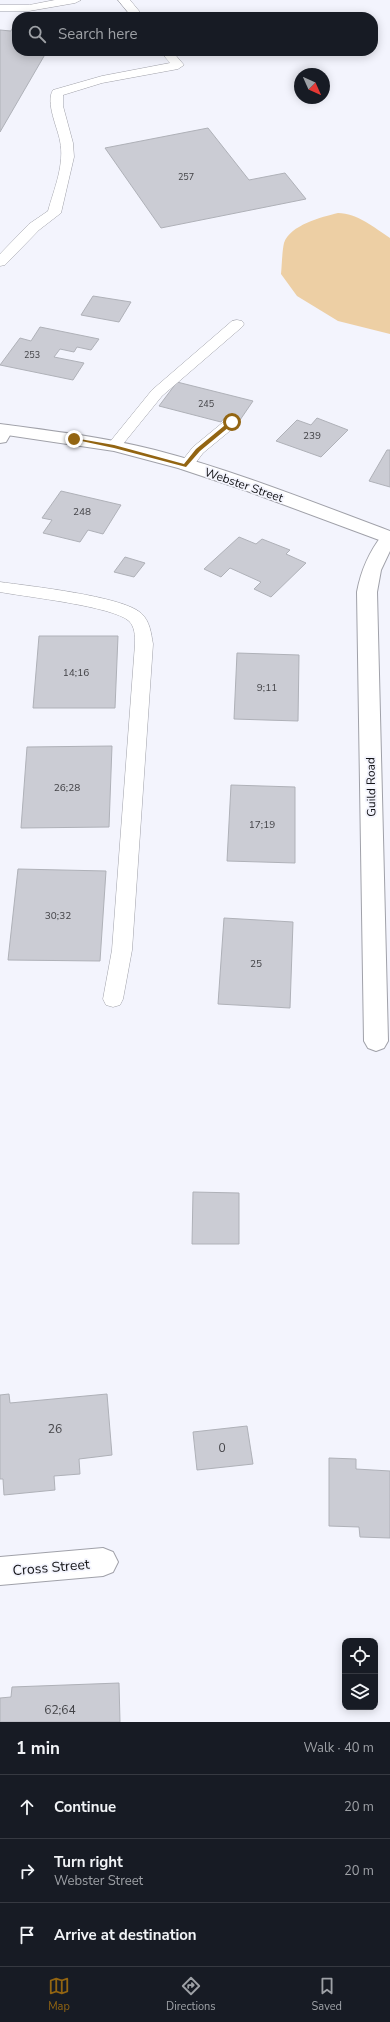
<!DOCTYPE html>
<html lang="en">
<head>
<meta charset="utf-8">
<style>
  body { margin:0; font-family:"Nunito Sans",sans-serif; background:#242831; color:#f1f3f6 }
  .controls { position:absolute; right:12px; bottom:12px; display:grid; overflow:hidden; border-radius:8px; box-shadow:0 2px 10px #0003 }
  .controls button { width:36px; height:36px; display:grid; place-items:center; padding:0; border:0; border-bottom:1px solid #363941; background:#171b24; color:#f1f3f6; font:20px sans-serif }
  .compass { position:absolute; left:294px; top:68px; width:36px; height:36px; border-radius:50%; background:#171b24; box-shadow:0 2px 10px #0003; rotate:135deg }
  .stop { position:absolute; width:12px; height:12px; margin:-9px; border:3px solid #936512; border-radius:50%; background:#fff }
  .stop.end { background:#936512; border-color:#fff; box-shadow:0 1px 4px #0008 }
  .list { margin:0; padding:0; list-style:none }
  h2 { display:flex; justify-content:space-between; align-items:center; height:52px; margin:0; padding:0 16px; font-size:17px }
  h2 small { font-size:13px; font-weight:400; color:#9ea1a6 }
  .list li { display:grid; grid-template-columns:26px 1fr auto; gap:12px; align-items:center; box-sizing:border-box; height:64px; padding:0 16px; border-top:1px solid #363941 }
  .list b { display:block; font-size:15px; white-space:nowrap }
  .list p { margin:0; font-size:13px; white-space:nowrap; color:#9ea1a6 }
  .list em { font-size:13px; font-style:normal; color:#9ea1a6 }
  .icon { flex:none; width:22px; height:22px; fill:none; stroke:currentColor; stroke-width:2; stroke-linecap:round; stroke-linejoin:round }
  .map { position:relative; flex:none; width:390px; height:1722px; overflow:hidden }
  .search { position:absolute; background:#171b24; box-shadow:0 2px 10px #0003; left:12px; right:12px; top:12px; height:44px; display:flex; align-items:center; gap:10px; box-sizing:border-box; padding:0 14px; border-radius:16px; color:#9ea1a6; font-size:15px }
  .sheet { height:244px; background:#171b24 }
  nav { display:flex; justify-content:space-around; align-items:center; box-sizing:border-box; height:56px; border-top:1px solid #363941; background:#171b24; font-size:11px; color:#9ea1a6 }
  nav a { display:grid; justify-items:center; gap:2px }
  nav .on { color:#936512 }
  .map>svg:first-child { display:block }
</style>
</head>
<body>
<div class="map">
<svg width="390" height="1722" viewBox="0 0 390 1722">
  <rect width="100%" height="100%" fill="#f3f4fd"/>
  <path fill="#edcfa4" d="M338,213C357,213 375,228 390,238V334L338,321L297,296L281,274C282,264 282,252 284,243C290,225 322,217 338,213Z"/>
  <g fill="#cbccd4" stroke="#afb1b8">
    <polygon points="13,27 17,27 17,51 47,51 0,132 0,30 11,31"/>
    <polygon points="208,128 249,180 285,173 306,199 161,228 105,148"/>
    <polygon points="93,296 131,302 119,322 81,315"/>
    <polygon points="40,327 99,339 91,350 77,347 74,352 60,349 54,357 84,363 73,380 0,365 20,338 31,341"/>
    <polygon points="177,382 253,401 240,420 226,416 221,422 159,406"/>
    <polygon points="317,418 348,430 321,457 276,441 297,420 311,425"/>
    <polygon points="387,450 390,450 390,487 369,481"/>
    <polygon points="61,491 121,505 103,534 88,530 80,542 43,533 52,520 42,518"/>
    <polygon points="239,537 256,544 262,539 290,550 286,554 306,563 271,597 254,589 261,582 230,568 221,577 204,569"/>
    <polygon points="125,557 145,563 134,577 114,572"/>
    <polygon points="39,636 118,636 115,708 33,708"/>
    <polygon points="237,653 299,655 298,721 234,719"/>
    <polygon points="112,746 109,827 21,828 27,747"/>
    <polygon points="231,785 295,787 295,863 227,861"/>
    <polygon points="18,869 106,871 100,961 8,960"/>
    <polygon points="224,918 293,922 290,1008 218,1004"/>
    <polygon points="193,1192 239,1193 239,1244 192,1244"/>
    <polygon points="9,1394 10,1403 107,1394 112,1455 79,1459 80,1474 54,1476 55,1490 4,1495 3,1479 0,1479 0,1395"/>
    <polygon points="247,1426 253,1464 197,1470 193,1432"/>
    <polygon points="329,1458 356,1459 356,1469 390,1471 390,1538 360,1537 359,1527 329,1526"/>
    <polygon points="119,1683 120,1722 0,1722 0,1698 11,1697 12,1687"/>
  </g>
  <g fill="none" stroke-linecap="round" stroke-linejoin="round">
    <g stroke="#a0a1a9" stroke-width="1">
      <g id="service">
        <polygon points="55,0 81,0 75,3 29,11 0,11 0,5 29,5"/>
        <polygon points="118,0 130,0 144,17 132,17"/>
        <path d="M160,51H172L184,65L178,69L102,83L63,95V106L73,143L74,157L61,213L39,230L5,265L0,266V254L29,224L48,211C54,189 65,164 60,141C58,129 45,102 53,90L102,76L170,63Z"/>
        <polygon points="237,320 242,321 244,324 242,327 162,396 119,449 109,449 106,446 109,443 152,390 232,321"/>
        <polygon points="232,417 237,419 240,422 237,425 203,453 191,469 181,469 178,466 193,447 227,419"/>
        <path d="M0,582C29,586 122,596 141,613C150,621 151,633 153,644L132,950L123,999L120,1005L113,1007L106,1005L103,999L112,950L135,644C135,636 135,627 129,621C112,606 26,597 0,592Z"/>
      </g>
    </g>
    <g stroke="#a0a1a9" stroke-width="2">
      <g id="minor">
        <polygon points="4,425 10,426 13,430 6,442 0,443 0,426"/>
        <path d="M390,532V551L381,570L377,592L388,1041L384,1048L376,1051L368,1048L364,1041L357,592C361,570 369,552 383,534Z"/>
        <polygon points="103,1548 113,1552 118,1562 113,1572 103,1576 0,1585 0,1557"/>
      </g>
    </g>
    <g stroke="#a0a1a9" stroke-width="2">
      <path id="tertiary" d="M0,424C52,431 104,437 155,450C236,471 312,502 390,531V544L247,491L178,468L114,451L0,434Z"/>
    </g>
    <use href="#service" fill="#fff" fill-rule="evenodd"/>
    <use href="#minor" fill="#fff" fill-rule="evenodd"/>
    <use href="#tertiary" fill="#fff" fill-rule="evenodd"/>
  </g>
  <polygon fill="#936512" points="230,421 235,422 200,451 186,467 114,448 72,439 74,438 114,445 184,464 196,449"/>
  <g text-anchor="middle" stroke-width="3.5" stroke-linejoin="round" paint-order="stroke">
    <g font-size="9" fill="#424246">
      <text x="186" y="180">257</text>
      <text x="32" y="358">253</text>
      <text x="206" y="407">245</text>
    </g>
    <g font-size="10" fill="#424246">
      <text x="312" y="439">239</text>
      <text x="82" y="515">248</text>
      <text x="76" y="676">14;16</text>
      <text x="267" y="691">9;11</text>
      <text x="67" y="791">26;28</text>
      <text x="262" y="828">17;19</text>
      <text x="58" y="919">30;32</text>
      <text x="256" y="967">25</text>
    </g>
    <g font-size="12" fill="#141417" stroke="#f3f4fd">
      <text transform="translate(244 485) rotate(19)" y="4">Webster Street</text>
      <text transform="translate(371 787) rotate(-91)" y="4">Guild Road</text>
    </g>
    <g font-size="12" fill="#424246">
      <text x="55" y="1433">26</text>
      <text x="222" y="1452">0</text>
      <text x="60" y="1714">62;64</text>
    </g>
    <g font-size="14" fill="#141417" stroke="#f3f4fd">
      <text transform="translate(51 1567) rotate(-5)" y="5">Cross Street</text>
    </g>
  </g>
</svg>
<div class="controls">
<button><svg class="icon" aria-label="locate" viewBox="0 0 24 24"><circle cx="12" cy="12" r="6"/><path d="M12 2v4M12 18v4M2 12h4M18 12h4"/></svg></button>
<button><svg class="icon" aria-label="layers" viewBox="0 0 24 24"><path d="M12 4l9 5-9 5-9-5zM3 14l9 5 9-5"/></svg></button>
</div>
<svg class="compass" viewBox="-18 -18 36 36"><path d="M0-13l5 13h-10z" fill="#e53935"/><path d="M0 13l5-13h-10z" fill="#9ea1a6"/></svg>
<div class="stop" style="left:232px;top:422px"></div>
<div class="stop end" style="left:74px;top:439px"></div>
<div class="search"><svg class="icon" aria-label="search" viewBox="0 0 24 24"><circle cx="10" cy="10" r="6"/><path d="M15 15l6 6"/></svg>Search here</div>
</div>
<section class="sheet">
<h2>1 min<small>Walk · 40 m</small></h2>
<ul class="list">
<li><svg class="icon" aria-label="ahead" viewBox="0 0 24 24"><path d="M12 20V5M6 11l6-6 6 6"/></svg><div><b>Continue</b></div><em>20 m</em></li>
<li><svg class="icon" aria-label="right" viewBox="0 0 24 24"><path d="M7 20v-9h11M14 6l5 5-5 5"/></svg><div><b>Turn right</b><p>Webster Street</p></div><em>20 m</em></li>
<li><svg class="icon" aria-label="arrive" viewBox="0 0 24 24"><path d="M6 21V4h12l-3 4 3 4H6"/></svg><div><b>Arrive at destination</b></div></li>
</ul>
</section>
<nav>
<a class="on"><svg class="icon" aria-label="map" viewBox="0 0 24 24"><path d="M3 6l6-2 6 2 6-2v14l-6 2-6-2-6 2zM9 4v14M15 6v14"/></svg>Map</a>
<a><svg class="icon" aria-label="directions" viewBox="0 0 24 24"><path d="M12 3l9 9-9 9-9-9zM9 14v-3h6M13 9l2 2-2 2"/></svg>Directions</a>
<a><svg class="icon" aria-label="saved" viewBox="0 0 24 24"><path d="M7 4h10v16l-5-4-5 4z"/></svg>Saved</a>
</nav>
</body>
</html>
